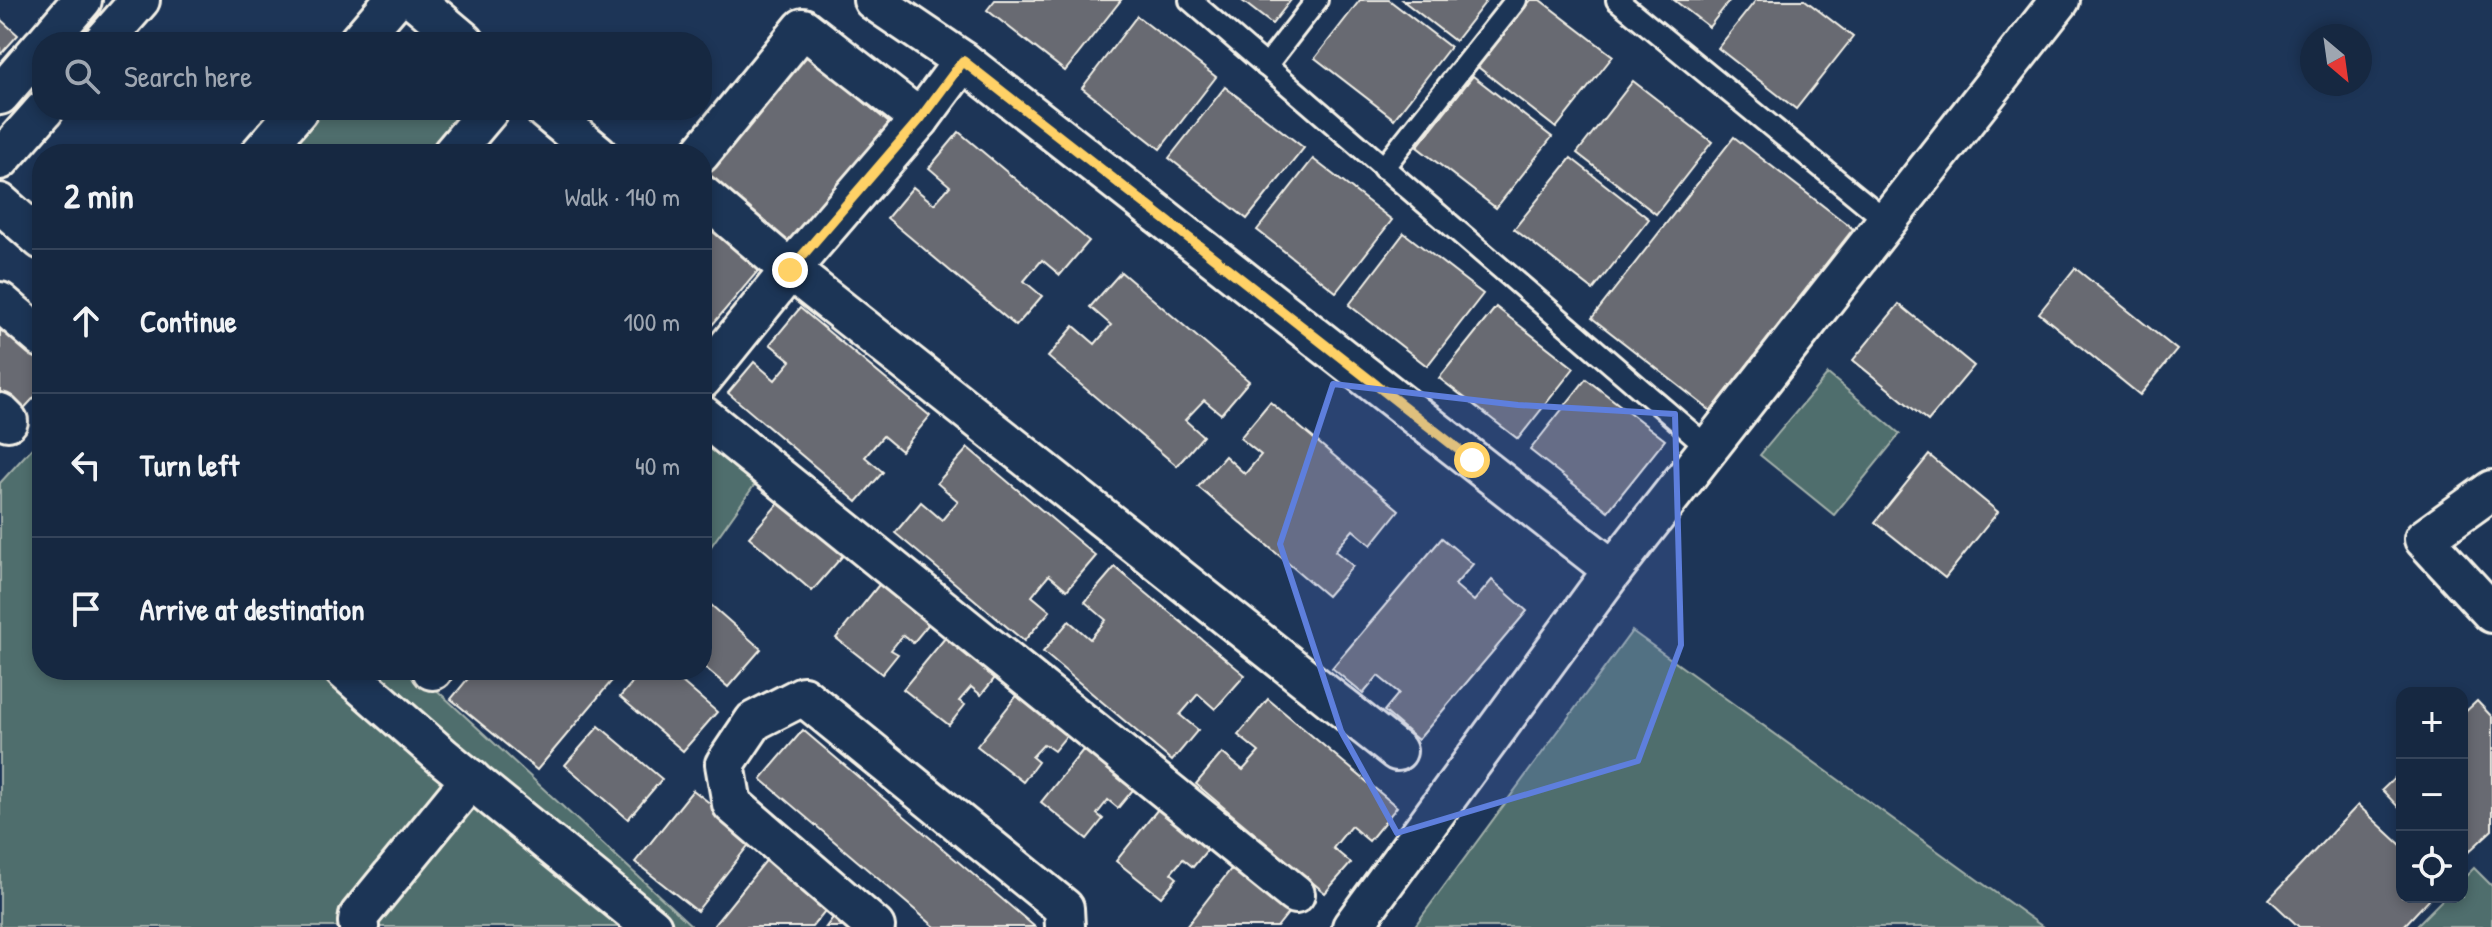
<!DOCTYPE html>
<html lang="en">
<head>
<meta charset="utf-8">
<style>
  body { margin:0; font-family:"Patrick Hand",sans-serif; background:#1f3048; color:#f1f3f6 }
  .controls { position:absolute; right:24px; bottom:24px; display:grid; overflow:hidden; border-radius:16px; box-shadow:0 4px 12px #0003 }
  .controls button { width:72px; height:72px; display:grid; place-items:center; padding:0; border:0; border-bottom:2px solid #35445a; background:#162841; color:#f1f3f6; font:40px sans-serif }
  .compass { position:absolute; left:2300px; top:24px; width:72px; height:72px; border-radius:50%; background:#162841; box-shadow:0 4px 12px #0003; rotate:151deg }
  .stop { position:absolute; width:24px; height:24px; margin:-18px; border:6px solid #ffd166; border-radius:50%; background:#fff }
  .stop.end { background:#ffd166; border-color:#fff; box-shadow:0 2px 8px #0008 }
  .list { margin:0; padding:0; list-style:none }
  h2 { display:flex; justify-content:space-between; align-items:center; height:104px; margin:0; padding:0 32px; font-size:34px }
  h2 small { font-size:26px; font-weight:400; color:#9ea6b1 }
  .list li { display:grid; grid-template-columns:52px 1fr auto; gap:24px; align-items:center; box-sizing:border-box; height:144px; padding:0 32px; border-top:2px solid #35445a }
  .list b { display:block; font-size:30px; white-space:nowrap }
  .list em { font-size:26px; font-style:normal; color:#9ea6b1 }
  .icon { flex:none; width:44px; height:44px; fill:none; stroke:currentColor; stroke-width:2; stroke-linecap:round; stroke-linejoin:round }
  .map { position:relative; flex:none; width:2492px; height:927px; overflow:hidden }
  .search { position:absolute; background:#162841; box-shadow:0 4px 12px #0003; left:32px; top:32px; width:680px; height:88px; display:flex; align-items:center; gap:20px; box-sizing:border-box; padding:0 28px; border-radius:32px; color:#9ea6b1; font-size:30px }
  .panel { position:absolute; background:#162841; box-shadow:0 4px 12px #0003; left:32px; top:144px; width:680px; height:536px; border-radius:32px }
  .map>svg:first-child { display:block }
</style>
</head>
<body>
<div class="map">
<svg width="2492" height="927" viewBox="0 0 2492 927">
  <rect width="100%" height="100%" fill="#1d3557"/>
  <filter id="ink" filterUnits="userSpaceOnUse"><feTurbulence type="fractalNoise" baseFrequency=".0125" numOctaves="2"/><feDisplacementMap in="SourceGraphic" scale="16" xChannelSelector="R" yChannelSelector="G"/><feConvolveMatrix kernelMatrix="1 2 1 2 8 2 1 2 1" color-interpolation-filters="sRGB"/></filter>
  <g filter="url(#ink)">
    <g fill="#506e6d" stroke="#a2b0aa" stroke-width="2">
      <polygon points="295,110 463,110 425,154 257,154"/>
      <polygon points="1828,374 1900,434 1834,515 1760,455"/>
      <polygon points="702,436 760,477 702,559"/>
      <polygon points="42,437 42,670 415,670 693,927 0,927 0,483"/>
      <polygon points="1632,631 2043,927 1414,927"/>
      <polygon points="2474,868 2492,886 2492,927 2415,927 2445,897 2462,897 2462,880"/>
    </g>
    <g fill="#686b72" stroke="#f4f1e8" stroke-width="2">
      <polygon points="995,0 1121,0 1065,71 987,10"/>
      <polygon points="1241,0 1291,0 1272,24"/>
      <polygon points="1360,0 1389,0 1450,47 1394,119 1315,58"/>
      <polygon points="1402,0 1487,0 1455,41"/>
      <polygon points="1531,0 1540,0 1613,56 1556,128 1478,67"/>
      <polygon points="1674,0 1730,0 1709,27"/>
      <polygon points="1756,0 1805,0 1853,37 1796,109 1718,48"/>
      <polygon points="1137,16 1216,77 1160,149 1082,88"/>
      <polygon points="0,19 18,35 0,55"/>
      <polygon points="803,51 889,123 785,249 702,181 702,173"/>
      <polygon points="1473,76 1552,137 1496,208 1417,147"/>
      <polygon points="1633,81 1712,142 1656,214 1577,153"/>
      <polygon points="1225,87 1304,148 1247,219 1169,158"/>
      <polygon points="959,132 1089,241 1060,275 1042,260 1024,281 1042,296 1016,326 887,218 913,187 934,204 950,186 929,168"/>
      <polygon points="1734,137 1853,229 1711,411 1592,318"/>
      <polygon points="1571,158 1649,219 1593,290 1514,229"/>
      <polygon points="1313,159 1392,220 1336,292 1257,230"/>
      <polygon points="702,215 763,265 702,337"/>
      <polygon points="1404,233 1483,294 1427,366 1349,305"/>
      <polygon points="2075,268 2177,350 2140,395 2039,313"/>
      <polygon points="1121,272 1249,381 1221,414 1204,400 1185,420 1203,436 1177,466 1048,357 1074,326 1095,344 1111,325 1090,307"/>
      <polygon points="1899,304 1974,366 1928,421 1853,360"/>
      <polygon points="1496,307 1574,368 1518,439 1439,378"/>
      <polygon points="0,308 42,347 42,389 16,417 0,403"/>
      <polygon points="800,308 930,416 901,451 883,436 865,457 883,472 857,502 728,393 754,362 775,380 791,361 770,344"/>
      <polygon points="1586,379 1665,440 1608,511 1530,450"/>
      <polygon points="1270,402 1399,510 1371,545 1353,530 1335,551 1353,566 1327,596 1198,487 1225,456 1245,474 1261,455 1240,438"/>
      <polygon points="968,448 1096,556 1067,590 1049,575 1032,596 1050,611 1024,641 895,533 921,502 942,520 958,501 937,483"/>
      <polygon points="1929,455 1998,512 1945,578 1875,522"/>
      <polygon points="783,498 846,552 812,591 749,537"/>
      <polygon points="1442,538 1473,564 1455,585 1474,601 1492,580 1527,611 1418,740 1384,711 1399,693 1378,676 1363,694 1332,668"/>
      <polygon points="1115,567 1245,675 1215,709 1198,694 1180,715 1198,730 1172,761 1043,652 1069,621 1090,639 1106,620 1085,602"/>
      <polygon points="882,581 932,620 913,643 903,635 891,650 898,654 882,674 836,638"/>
      <polygon points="702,597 761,649 728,687 702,665"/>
      <polygon points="950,632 1000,672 981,695 971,687 959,701 965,705 949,725 903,689"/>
      <polygon points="475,670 621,670 537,770 451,699"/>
      <polygon points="643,670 668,670 717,712 683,751 620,697"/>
      <polygon points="1023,688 1073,728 1054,751 1044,744 1032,757 1038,762 1023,782 977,746"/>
      <polygon points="1268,699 1397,807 1369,841 1351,826 1333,848 1351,863 1325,893 1196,784 1222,753 1243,770 1259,752 1238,735"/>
      <polygon points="2477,701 2492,717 2492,830 2462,858 2462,715"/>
      <polygon points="599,726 662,779 628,819 565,765"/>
      <polygon points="803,730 1035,927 935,927 761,779"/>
      <polygon points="1087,745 1137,785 1118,808 1108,800 1097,814 1103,819 1087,839 1041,802"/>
      <polygon points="2402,771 2402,811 2382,790"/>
      <polygon points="693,790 754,838 697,911 635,862"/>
      <polygon points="1162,804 1212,844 1193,867 1183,859 1171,873 1177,878 1161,897 1116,861"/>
      <polygon points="2358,805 2402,846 2402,897 2431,897 2403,927 2299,927 2269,899"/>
      <polygon points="772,853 833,901 812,927 716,927 714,925"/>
      <polygon points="1231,869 1289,912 1277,927 1186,927"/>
      <polygon points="841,907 866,927 826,927"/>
    </g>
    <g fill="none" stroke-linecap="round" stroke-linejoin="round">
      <g stroke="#f4f1e8" stroke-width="26">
        <g id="lane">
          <polyline points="1190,0 1709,448"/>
          <polyline points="1617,0 1887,221"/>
          <polyline points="1266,66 1317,0"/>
          <polyline points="1383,168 1516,0"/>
        </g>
      </g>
      <g stroke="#f4f1e8" stroke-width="44">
        <g id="street">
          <polyline points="415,0 465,42"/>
          <polyline points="873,0 963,61 1613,570"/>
          <polyline points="46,42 82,0"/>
          <polyline points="103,42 140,0"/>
          <polyline points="358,42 394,0"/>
          <polyline points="0,95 42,46"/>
          <polyline points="545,110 598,154"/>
          <polyline points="260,154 298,110"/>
          <polyline points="452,154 489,110"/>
          <polyline points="700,154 803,28 920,119"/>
          <polyline points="0,160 44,110"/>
          <polyline points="702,195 790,270 1397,751"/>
          <polyline points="0,203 42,240"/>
          <polyline points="0,302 42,338"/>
          <polyline points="702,379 790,270 920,119 963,61"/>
          <polyline points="0,413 8,421"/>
          <polyline points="702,415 1295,894"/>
          <polyline points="2492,490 2424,539 2492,613"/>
          <polyline points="344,670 443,757 652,927"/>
          <polyline points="432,670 433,670"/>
          <polyline points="359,927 358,922 359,916 471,779"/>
          <polyline points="875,927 732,804 725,764 754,721 803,696 1064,908 1065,927"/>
          <polyline points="1352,927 1613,570 2060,0"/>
        </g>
      </g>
      <use href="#lane" stroke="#1d3557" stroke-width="20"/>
      <use href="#street" stroke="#1d3557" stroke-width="38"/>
    </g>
  </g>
  <g fill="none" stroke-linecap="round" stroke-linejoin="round" filter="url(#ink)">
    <polyline stroke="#ffd166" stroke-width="10" points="790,270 920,119 963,61 1472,460"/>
  </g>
  <path fill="#5e7fdd" fill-opacity="0.2" stroke="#5e7fdd" stroke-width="6" stroke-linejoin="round" d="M1333,384L1518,405L1675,414L1681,645L1638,761L1397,833L1341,731L1280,544Z"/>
</svg>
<div class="controls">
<button>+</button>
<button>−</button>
<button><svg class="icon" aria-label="locate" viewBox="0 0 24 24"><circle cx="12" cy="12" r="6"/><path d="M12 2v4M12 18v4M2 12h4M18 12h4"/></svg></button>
</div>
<svg class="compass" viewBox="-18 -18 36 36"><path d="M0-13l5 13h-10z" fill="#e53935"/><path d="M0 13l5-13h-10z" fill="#9ea6b1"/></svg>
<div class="stop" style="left:1472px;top:460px"></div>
<div class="stop end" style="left:790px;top:270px"></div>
<div class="search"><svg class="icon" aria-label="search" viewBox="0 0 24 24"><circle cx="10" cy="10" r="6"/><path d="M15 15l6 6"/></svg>Search here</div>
<section class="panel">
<h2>2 min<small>Walk · 140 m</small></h2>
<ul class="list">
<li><svg class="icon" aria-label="ahead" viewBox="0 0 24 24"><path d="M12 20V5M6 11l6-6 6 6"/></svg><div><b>Continue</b></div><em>100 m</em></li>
<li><svg class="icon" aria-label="left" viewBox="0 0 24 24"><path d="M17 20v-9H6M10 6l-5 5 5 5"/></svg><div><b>Turn left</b></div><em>40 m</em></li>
<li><svg class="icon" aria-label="arrive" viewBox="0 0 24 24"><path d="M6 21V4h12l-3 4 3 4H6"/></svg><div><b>Arrive at destination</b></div></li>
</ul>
</section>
</div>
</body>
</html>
